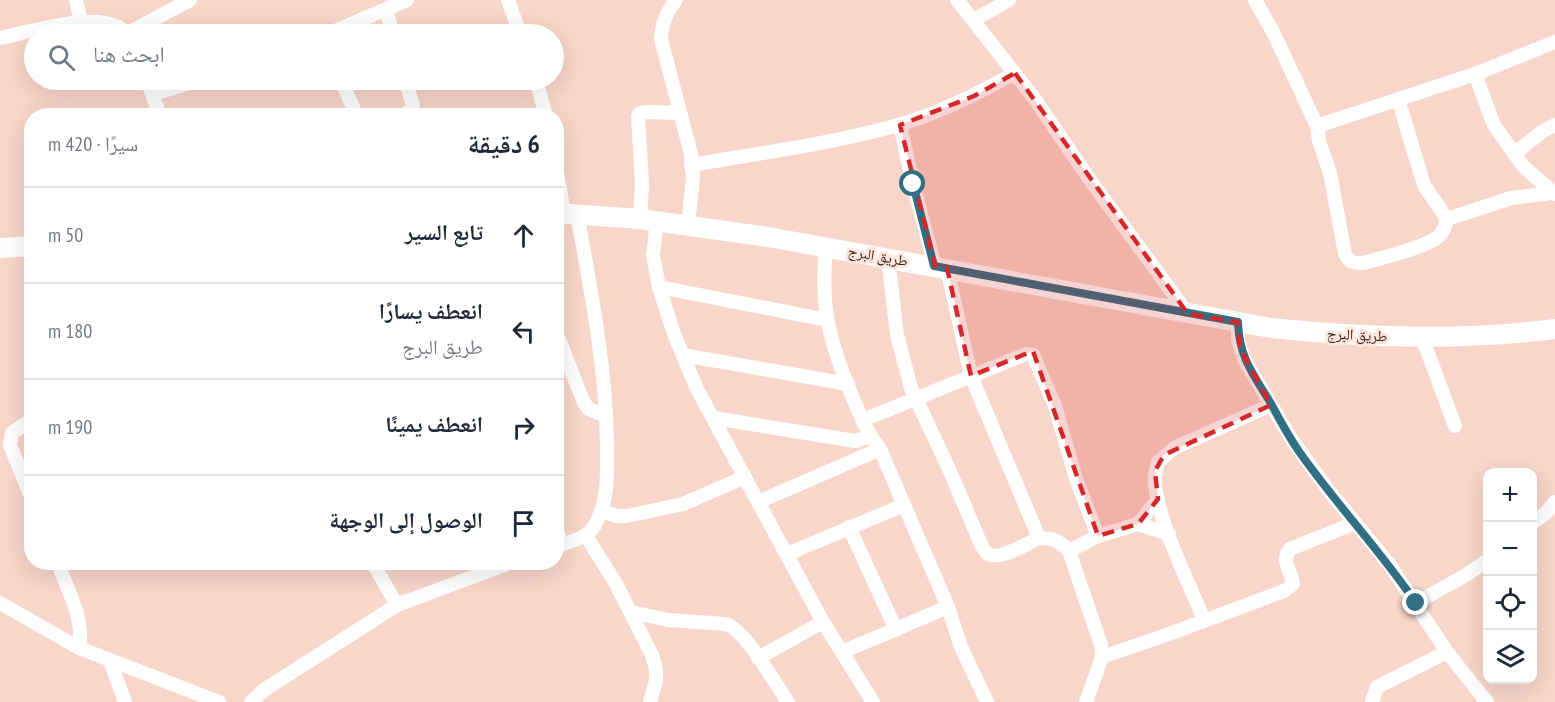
<!DOCTYPE html>
<html lang="ar">
<head>
<meta charset="utf-8">
<style>
  body { margin:0; font-family:"PT Sans Narrow","Noto Naskh Arabic",sans-serif; background:#f6f6f7; color:#1f2937; direction:rtl }
  .controls { position:absolute; right:18px; bottom:18px; display:grid; overflow:hidden; border-radius:12px; box-shadow:0 6px 24px #0002 }
  .controls button { width:54px; height:54px; display:grid; place-items:center; padding:0; border:0; border-bottom:2px solid #e0e1e3; background:#fff; color:#1f2937; font:30px sans-serif }
  .stop { position:absolute; width:18px; height:18px; margin:-14px; border:4px solid #306f84; border-radius:50%; background:#fff }
  .stop.end { background:#306f84; border-color:#fff; box-shadow:0 2px 6px #0008 }
  .list { margin:0; padding:0; list-style:none }
  h2 { display:flex; justify-content:space-between; align-items:center; height:78px; margin:0; padding:0 24px; font-size:26px }
  h2 small { font-size:20px; font-weight:400; color:#747a83 }
  .list li { display:grid; grid-template-columns:39px 1fr auto; gap:18px; align-items:center; box-sizing:border-box; height:96px; padding:0 24px; border-top:2px solid #e0e1e3 }
  .list b { display:block; font-size:22px; white-space:nowrap }
  .list p { margin:0; font-size:20px; white-space:nowrap; color:#747a83 }
  .list em { font-size:20px; font-style:normal; color:#747a83 }
  .icon { flex:none; width:33px; height:33px; fill:none; stroke:currentColor; stroke-width:2; stroke-linecap:round; stroke-linejoin:round }
  .map { position:relative; flex:none; width:1555px; height:702px; overflow:hidden; direction:ltr }
  .search { position:absolute; background:#fff; box-shadow:0 6px 24px #0002; left:24px; top:24px; width:540px; height:66px; display:flex; align-items:center; gap:15px; box-sizing:border-box; padding:0 21px; border-radius:33px; color:#747a83; font-size:22px }
  .panel { position:absolute; background:#fff; box-shadow:0 6px 24px #0002; left:24px; top:108px; width:540px; height:462px; border-radius:24px; direction:rtl }
  .map>svg:first-child { display:block }
</style>
</head>
<body>
<div class="map">
<svg width="1555" height="702" viewBox="0 0 1555 702">
  <rect width="100%" height="100%" fill="#f8d6c9"/>
  <g fill="none" stroke-linecap="round" stroke-linejoin="round">
    <g stroke="#fff" stroke-width="14">
      <polyline points="76,0 81,22"/>
      <polyline points="508,0 520,34"/>
      <path d="M676,0C666,13 662,23 661,39L691,154L693,177L688,226"/>
      <polyline points="957,0 1034,98 1090,180 1188,314"/>
      <polyline points="1255,0 1274,34 1317,126 1475,74 1555,42"/>
      <polyline points="386,10 393,34"/>
      <polyline points="974,20 1009,0"/>
      <polyline points="128,33 190,0"/>
      <polyline points="328,34 407,0"/>
      <path d="M0,38C31,32 104,7 128,34"/>
      <polyline points="1475,74 1494,125 1523,166 1555,194"/>
      <polyline points="147,80 160,116"/>
      <polyline points="341,80 357,116"/>
      <polyline points="536,80 546,116"/>
      <polyline points="153,94 200,80"/>
      <polyline points="1398,99 1424,185 1447,219 1511,198 1552,193"/>
      <polyline points="400,116 410,111 413,105 405,80"/>
      <polyline points="900,125 913,184 935,266"/>
      <path d="M1317,126L1319,141L1330,173L1345,254C1350,263 1354,263 1363,263C1381,258 1428,247 1439,236C1444,231 1446,225 1447,219"/>
      <polyline points="1514,154 1543,131 1555,125"/>
      <path d="M691,165C760,153 831,144 898,125C938,114 979,93 1015,73"/>
      <polyline points="556,166 564,213"/>
      <polyline points="640,219 642,184 638,116 640,113 646,112 680,113"/>
      <polyline points="657,221 653,255 659,287 674,334 697,389 823,622 873,702"/>
      <path d="M826,247C820,307 829,340 852,396C860,414 867,433 880,449L948,607L961,647L987,702"/>
      <path d="M888,258L897,335L911,388L949,469L980,542C982,546 984,551 988,554C999,561 1028,543 1039,538L971,376L947,268"/>
      <polyline points="659,287 827,320"/>
      <polyline points="1238,322 1238,340 1244,359 1292,440 1329,491 1389,564 1447,652 1487,702"/>
      <polyline points="556,332 584,403 589,409 606,416"/>
      <polyline points="1422,337 1455,426"/>
      <polyline points="683,355 848,384"/>
      <polyline points="714,418 855,441 870,436"/>
      <polyline points="32,419 12,433 10,445 32,499"/>
      <polyline points="863,420 1026,354 1033,355 1055,406 1076,479 1098,536"/>
      <polyline points="758,502 880,449"/>
      <polyline points="601,511 617,516 627,516 683,504 745,477"/>
      <polyline points="1532,523 1545,514 1555,502"/>
      <polyline points="1138,524 1169,534"/>
      <polyline points="556,525 559,537 563,544"/>
      <polyline points="849,527 896,630"/>
      <polyline points="586,536 615,582 652,655 656,669 656,681 650,702"/>
      <path d="M1039,538C1052,538 1060,541 1069,551L1101,645L1102,657L1086,702"/>
      <path d="M556,546C571,541 587,539 595,525C609,500 607,472 607,445C606,366 591,291 577,214"/>
      <polyline points="1069,551 1098,536 1138,524 1158,499"/>
      <polyline points="787,554 904,505"/>
      <path d="M57,562C67,588 85,620 79,648"/>
      <polyline points="372,562 397,605"/>
      <polyline points="0,603 79,648 219,702"/>
      <polyline points="1416,603 1466,575 1488,560"/>
      <path d="M631,612L668,620L726,624C747,632 774,682 788,702"/>
      <path d="M1204,620C1188,580 1160,527 1155,485C1154,477 1156,469 1158,462L1174,448L1271,405"/>
      <polyline points="842,652 948,607"/>
      <path d="M1102,657L1169,634L1284,591L1293,584C1292,572 1280,560 1290,549L1355,523"/>
      <polyline points="758,658 823,622"/>
      <polyline points="110,661 125,702"/>
      <polyline points="251,702 264,690 397,605 513,562"/>
      <polyline points="1372,702 1377,687 1447,652"/>
    </g>
    <g stroke="#fff" stroke-width="20">
      <path d="M556,213L640,219L768,237L1271,328C1365,338 1460,341 1555,329"/>
      <polyline points="0,248 32,246"/>
    </g>
  </g>
  <g fill="none" stroke-linecap="round" stroke-linejoin="round">
    <path stroke="#306f84" stroke-width="8" d="M913,184L934,266L1238,322C1239,357 1253,374 1270,402C1279,418 1287,434 1298,450C1335,503 1379,549 1416,603"/>
  </g>
  <path fill="#d62828" fill-opacity="0.2" stroke="#d62828" stroke-width="4.5" stroke-dasharray="12 8" stroke-linejoin="round" d="M1015,73L1188,314L1238,322L1240,348L1271,405L1164,455L1155,471L1158,499L1138,524L1098,536L1033,351L971,376L947,268L935,266L900,125L974,96Z"/>
  <g text-anchor="middle" stroke-width="6" stroke-linejoin="round" paint-order="stroke">
    <g font-size="15" fill="#39241c" stroke="#fde6dd">
      <text transform="translate(878 256) rotate(10)" y="5">طريق البرج</text>
      <text transform="translate(1357 335) rotate(3)" y="5">طريق البرج</text>
    </g>
  </g>
</svg>
<div class="controls">
<button>+</button>
<button>−</button>
<button><svg class="icon" aria-label="locate" viewBox="0 0 24 24"><circle cx="12" cy="12" r="6"/><path d="M12 2v4M12 18v4M2 12h4M18 12h4"/></svg></button>
<button><svg class="icon" aria-label="layers" viewBox="0 0 24 24"><path d="M12 4l9 5-9 5-9-5zM3 14l9 5 9-5"/></svg></button>
</div>
<div class="stop" style="left:913px;top:184px"></div>
<div class="stop end" style="left:1416px;top:603px"></div>
<div class="search"><svg class="icon" aria-label="search" viewBox="0 0 24 24"><circle cx="10" cy="10" r="6"/><path d="M15 15l6 6"/></svg>ابحث هنا</div>
<section class="panel">
<h2>6 دقيقة<small>سيرًا · 420 m</small></h2>
<ul class="list">
<li><svg class="icon" aria-label="ahead" viewBox="0 0 24 24"><path d="M12 20V5M6 11l6-6 6 6"/></svg><div><b>تابع السير</b></div><em>50 m</em></li>
<li><svg class="icon" aria-label="left" viewBox="0 0 24 24"><path d="M17 20v-9H6M10 6l-5 5 5 5"/></svg><div><b>انعطف يسارًا</b><p>طريق البرج</p></div><em>180 m</em></li>
<li><svg class="icon" aria-label="right" viewBox="0 0 24 24"><path d="M7 20v-9h11M14 6l5 5-5 5"/></svg><div><b>انعطف يمينًا</b></div><em>190 m</em></li>
<li><svg class="icon" aria-label="arrive" viewBox="0 0 24 24"><path d="M6 21V4h12l-3 4 3 4H6"/></svg><div><b>الوصول إلى الوجهة</b></div></li>
</ul>
</section>
</div>
</body>
</html>
